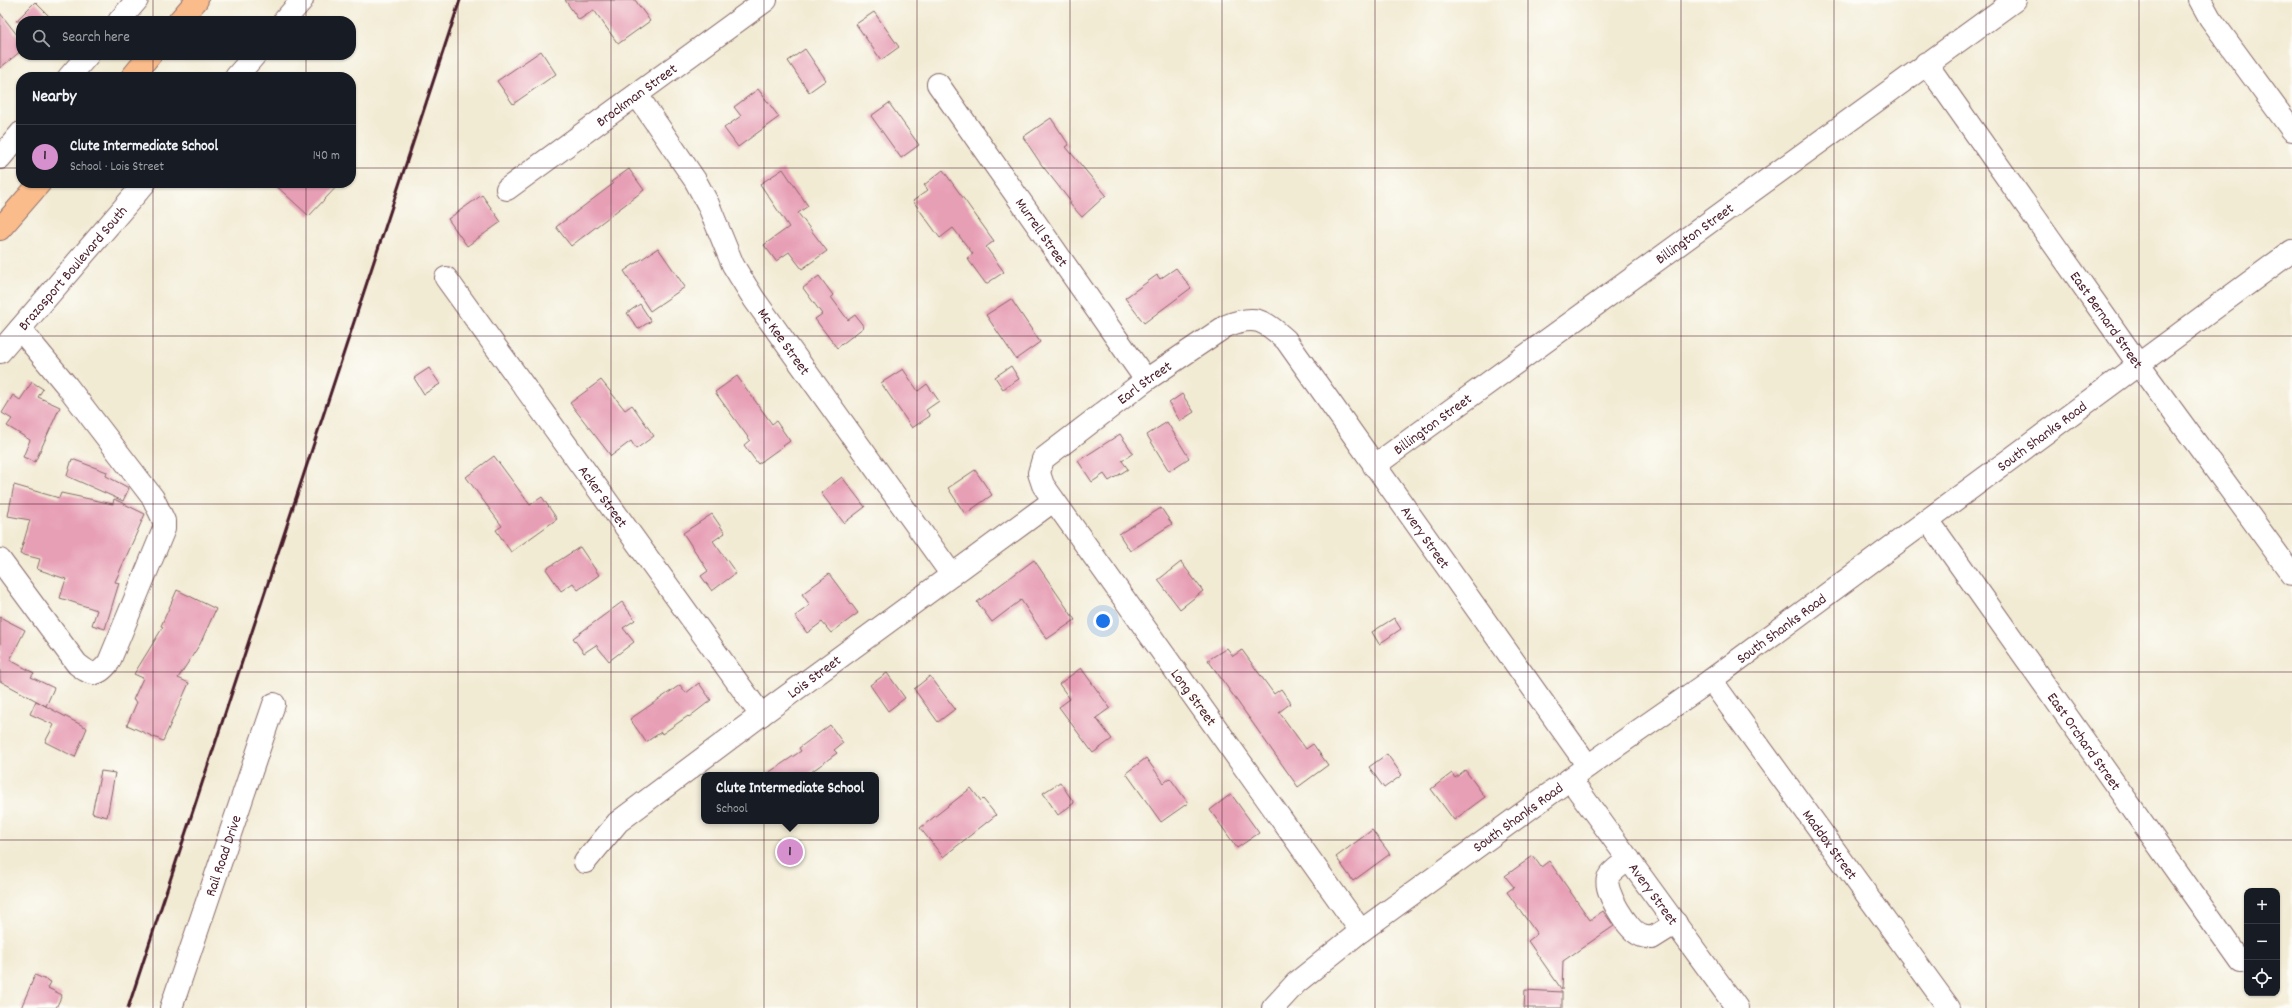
<!DOCTYPE html>
<html lang="en">
<head>
<meta charset="utf-8">
<style>
  body { margin:0; font-family:Dekko,sans-serif; background:#242831; color:#f1f3f6 }
  .controls { position:absolute; right:12px; bottom:12px; display:grid; overflow:hidden; border-radius:8px; box-shadow:0 1px 3px #0004 }
  .controls button { width:36px; height:36px; display:grid; place-items:center; padding:0; border:0; border-bottom:1px solid #363941; background:#171b24; color:#f1f3f6; font:20px sans-serif }
  .you { position:absolute; left:1103px; top:621px; width:14px; height:14px; margin:-10px; border:3px solid #fff; border-radius:50%; background:#1a73e8; box-shadow:0 0 0 6px #1a73e833 }
  .badge { display:grid; place-items:center; width:26px; height:26px; border-radius:50%; background:#d690ce; color:#111; font-size:13px; font-weight:700 }
  .pin { position:absolute; translate:-50% -50%; border:2px solid #fff; box-shadow:0 1px 4px #0006 }
  .popup { position:absolute; left:701px; top:772px; width:178px; height:52px; box-sizing:border-box; display:grid; place-content:center; border-radius:8px; background:#171b24; filter:drop-shadow(0 1px 3px #0005); font-size:13px; white-space:nowrap; color:#9ea1a6 }
  .popup b { font-size:15px; color:#f1f3f6 }
  .popup::after { content:''; position:absolute; left:50%; top:100%; margin-left:-8px; border:8px solid transparent; border-top-color:#171b24 }
  .list { margin:0; padding:0; list-style:none }
  h2 { display:flex; justify-content:space-between; align-items:center; height:52px; margin:0; padding:0 16px; font-size:17px }
  h2 small { font-size:13px; font-weight:400; color:#9ea1a6 }
  .list li { display:grid; grid-template-columns:26px 1fr auto; gap:12px; align-items:center; box-sizing:border-box; height:64px; padding:0 16px; border-top:1px solid #363941 }
  .list b { display:block; font-size:15px; white-space:nowrap }
  .list p { margin:0; font-size:13px; white-space:nowrap; color:#9ea1a6 }
  .list em { font-size:13px; font-style:normal; color:#9ea1a6 }
  .icon { flex:none; width:22px; height:22px; fill:none; stroke:currentColor; stroke-width:2; stroke-linecap:round; stroke-linejoin:round }
  .map { position:relative; flex:none; width:2292px; height:1008px; overflow:hidden }
  .search { position:absolute; background:#171b24; box-shadow:0 1px 3px #0004; left:16px; top:16px; width:340px; height:44px; display:flex; align-items:center; gap:10px; box-sizing:border-box; padding:0 14px; border-radius:16px; color:#9ea1a6; font-size:15px }
  .panel { position:absolute; background:#171b24; box-shadow:0 1px 3px #0004; left:16px; top:72px; width:340px; height:116px; border-radius:16px }
  .map>svg:first-child { display:block }
</style>
</head>
<body>
<div class="map">
<svg width="2292" height="1008" viewBox="0 0 2292 1008">
  <rect width="100%" height="100%" fill="#fdfcf7"/>
  <filter id="ink" filterUnits="userSpaceOnUse"><feTurbulence type="fractalNoise" baseFrequency=".025" numOctaves="2"/><feDisplacementMap in="SourceGraphic" scale="8" xChannelSelector="R" yChannelSelector="G"/><feConvolveMatrix kernelMatrix="1 2 1 2 8 2 1 2 1" color-interpolation-filters="sRGB"/></filter>
  <filter id="wash" filterUnits="userSpaceOnUse"><feTurbulence type="fractalNoise" baseFrequency=".012" numOctaves="4" result="noise"/><feDisplacementMap in="SourceGraphic" scale="16" xChannelSelector="R" yChannelSelector="G"/><feGaussianBlur stdDeviation="0.9" result="paint"/><feColorMatrix in="noise" values="0 0 0 0 0 0 0 0 0 0 0 0 0 0 0 0 0 1.4 0 .05"/><feComposite in="paint" operator="in"/></filter>
  <g filter="url(#wash)">
    <rect width="100%" height="100%" fill="#f2ebd4"/>
    <g id="blocks">
      <g fill="#e79fb5">
        <polygon points="565,0 635,0 650,21 618,44 594,10 579,20"/>
        <polygon points="35,2 54,21 16,21"/>
        <polygon points="874,12 899,47 881,60 856,24"/>
        <polygon points="0,13 21,40 21,51 0,68"/>
        <polygon points="805,49 826,80 809,92 788,61"/>
        <polygon points="541,51 556,74 513,104 497,81"/>
        <polygon points="758,89 779,117 738,147 724,128 741,116 734,107"/>
        <polygon points="889,103 919,145 901,158 871,116"/>
        <polygon points="1051,118 1069,145 1066,147 1106,195 1082,217 1070,204 1071,202 1041,164 1023,137"/>
        <polygon points="629,169 644,190 571,246 556,227 613,184 611,182"/>
        <polygon points="783,169 808,206 798,213 827,251 802,269 789,252 776,261 764,245 789,227 760,184"/>
        <polygon points="943,170 994,241 986,247 1004,272 986,284 967,258 973,254 953,228 940,238 913,201 928,190 924,185"/>
        <polygon points="273,183 340,183 309,216"/>
        <polygon points="482,195 501,222 467,246 448,219"/>
        <polygon points="658,248 685,287 650,311 624,271"/>
        <polygon points="1176,268 1191,288 1144,323 1125,298 1157,275 1160,279"/>
        <polygon points="819,276 833,295 831,297 848,320 855,315 864,327 837,348 815,319 822,314 803,288"/>
        <polygon points="1011,299 1040,342 1016,359 986,315"/>
        <polygon points="640,304 651,321 638,329 627,313"/>
        <polygon points="1011,366 1019,379 1003,389 995,377"/>
        <polygon points="429,368 440,384 424,394 414,378"/>
        <polygon points="903,369 918,391 927,384 939,401 926,410 930,416 912,428 881,383"/>
        <polygon points="737,376 772,424 776,421 790,441 758,464 744,445 750,440 715,392"/>
        <polygon points="601,380 625,410 632,405 654,436 636,449 631,441 611,456 570,403"/>
        <polygon points="32,382 43,389 38,397 60,407 35,462 23,457 30,440 7,426 12,419 2,413 13,395 20,400"/>
        <polygon points="1182,394 1194,412 1180,421 1169,403"/>
        <polygon points="1167,422 1189,458 1169,471 1147,435"/>
        <polygon points="1120,434 1133,453 1122,461 1128,469 1109,481 1104,474 1092,482 1078,461"/>
        <polygon points="494,456 530,505 542,497 557,519 511,552 496,530 502,526 466,477"/>
        <polygon points="72,459 107,472 106,476 129,488 123,501 67,476"/>
        <polygon points="975,470 992,495 965,514 948,488"/>
        <polygon points="842,477 865,507 844,523 821,493"/>
        <polygon points="14,485 59,498 61,493 113,504 114,499 145,514 115,582 119,583 105,629 92,625 97,610 60,598 66,579 37,569 40,559 20,554 30,520 8,516"/>
        <polygon points="1161,508 1172,524 1130,551 1119,534"/>
        <polygon points="712,514 725,533 713,541 736,573 712,591 701,576 708,571 683,533"/>
        <polygon points="580,547 599,575 578,590 573,583 561,591 546,569"/>
        <polygon points="1034,560 1075,620 1047,639 1021,600 992,622 977,602"/>
        <polygon points="1181,562 1203,591 1180,609 1158,580"/>
        <polygon points="829,574 858,613 831,633 822,622 807,633 795,616 810,605 802,594"/>
        <polygon points="177,590 216,609 200,644 178,678 189,683 163,741 127,725 137,702 133,700 143,678 134,674 163,627 161,626"/>
        <polygon points="622,602 635,620 623,628 634,642 609,661 596,645 584,653 573,638"/>
        <polygon points="0,617 25,630 10,660 34,673 31,677 54,688 46,706 0,681"/>
        <polygon points="1394,618 1401,629 1379,644 1372,632"/>
        <polygon points="1227,648 1233,656 1242,650 1274,694 1281,689 1291,703 1279,712 1306,749 1313,744 1328,765 1298,787 1208,660"/>
        <polygon points="1081,668 1110,708 1096,718 1112,739 1093,753 1059,707 1070,699 1059,684"/>
        <polygon points="887,673 905,698 888,711 870,685"/>
        <polygon points="930,676 955,709 938,722 914,689"/>
        <polygon points="699,683 711,700 689,717 688,716 662,734 661,732 646,742 630,719 680,685 686,693"/>
        <polygon points="36,701 87,728 75,757 45,742 54,725 30,714"/>
        <polygon points="830,725 843,743 834,750 837,753 807,775 765,775 801,751 799,748"/>
        <polygon points="1387,754 1402,775 1384,788 1369,767"/>
        <polygon points="1146,758 1164,783 1170,778 1188,803 1161,822 1126,773"/>
        <polygon points="1465,770 1485,797 1454,820 1431,789 1452,773 1455,778"/>
        <polygon points="101,771 115,773 107,817 92,813"/>
        <polygon points="1060,782 1074,803 1058,815 1043,793"/>
        <polygon points="971,788 981,801 983,799 996,815 943,857 920,828"/>
        <polygon points="1231,794 1259,833 1237,848 1210,810"/>
        <polygon points="1372,830 1390,854 1353,881 1336,857"/>
        <polygon points="1533,856 1541,867 1549,861 1590,920 1603,911 1614,926 1563,961 1562,990 1528,941 1537,934 1507,892 1514,887 1505,876"/>
        <polygon points="35,975 51,982 48,988 62,995 56,1008 21,1008"/>
        <polygon points="1525,990 1562,992 1562,1008 1524,1008"/>
      </g>
    </g>
  </g>
  <g filter="url(#ink)">
    <use href="#blocks" fill-opacity="0" stroke="#856666" stroke-width="1"/>
    <g fill="none" stroke-linecap="round" stroke-linejoin="round">
      <g stroke="#856666" stroke-width="24">
        <g id="minor">
          <polyline points="2200,0 2210,18 2292,130"/>
          <polyline points="119,21 137,0"/>
          <polyline points="284,21 302,0"/>
          <path id="s1" d="M1926,63L2139,365L2292,574"/>
          <polyline points="69,77 88,55"/>
          <polyline points="236,77 255,55"/>
          <path id="s2" d="M938,84L1146,380"/>
          <path id="s3" d="M637,95L695,180L708,204L733,265L754,299L952,575"/>
          <polyline points="0,158 21,133"/>
          <path id="s4" d="M507,189L766,0"/>
          <path id="s5" d="M446,278L761,715"/>
          <path id="s6" d="M0,352L145,183"/>
          <path id="s7" d="M1374,466L2015,0"/>
          <path id="s8" d="M1928,520L2241,962"/>
          <path d="M0,560L77,664C91,675 97,678 109,662L164,529V521L153,498L67,386L20,329"/>
          <path id="s9" d="M1711,680L1949,1008"/>
          <path id="s10" d="M1570,779L1737,1008"/>
          <path d="M1629,859C1622,865 1612,870 1608,878C1603,890 1628,930 1640,935C1643,937 1648,937 1652,938L1676,923"/>
          <path id="s11" d="M585,862L618,822L761,715L1053,501"/>
          <path id="s12" d="M1361,931L1043,485L1039,473L1043,459L1146,380L1226,326C1255,314 1264,320 1286,340L1588,766"/>
          <path id="s13" d="M171,1008L274,704"/>
          <path id="s14" d="M1273,1008L1296,983L1361,931L1588,766L1711,680L2292,251"/>
        </g>
      </g>
      <g stroke="#856666" stroke-width="24">
        <g id="major">
          <polyline points="179,21 197,0"/>
          <polyline points="132,77 150,55"/>
          <polyline points="0,229 40,183"/>
        </g>
      </g>
      <use href="#minor" stroke="#fff" stroke-width="22"/>
      <use href="#major" stroke="#fabc8b" stroke-width="22"/>
      <polyline stroke="#4a1f2b" stroke-width="3" points="128,1008 460,0"/>
    </g>
  </g>
  <path fill="none" stroke="#4a1f2b" stroke-width="1" stroke-opacity="0.55" d="M153,0V21M306,0V21M458,0V1008M611,0V1008M764,0V1008M917,0V1008M1070,0V1008M1222,0V1008M1375,0V1008M1528,0V1008M1681,0V1008M1834,0V1008M1986,0V1008M2139,0V1008M153,55V77M306,55V77M0,168H21M351,168H2292M153,183V1008M306,183V1008M0,336H2292M0,504H2292M0,672H2292M0,840H2292"/>
  <g text-anchor="middle" stroke-width="4" stroke-linejoin="round" paint-order="stroke">
    <g font-size="15" fill="#4a1f2b" stroke="#fdfcf7">
      <text dy="5" stroke="none"><textPath href="#s4" startOffset="160">Brockman Street</textPath></text>
      <text dy="5" stroke="none"><textPath href="#s2" startOffset="181">Murrell Street</textPath></text>
      <text dy="5" stroke="none"><textPath href="#s7" startOffset="396">Billington Street</textPath></text>
      <text dy="5" stroke="none"><textPath href="#s6" startOffset="111">Brazosport Boulevard South</textPath></text>
      <text dy="5" stroke="none"><textPath href="#s1" startOffset="314">East Bernard Street</textPath></text>
      <text dy="5" stroke="none"><textPath href="#s3" startOffset="288">Mc Kee Street</textPath></text>
      <text dy="5" stroke="none"><textPath href="#s12" startOffset="702">Earl Street</textPath></text>
      <text dy="5" stroke="none"><textPath href="#s7" startOffset="72">Billington Street</textPath></text>
      <text dy="5" stroke="none"><textPath href="#s14" startOffset="959">South Shanks Road</textPath></text>
      <text dy="5" stroke="none"><textPath href="#s5" startOffset="269">Acker Street</textPath></text>
      <text dy="5" stroke="none"><textPath href="#s12" startOffset="1110">Avery Street</textPath></text>
      <text dy="5" stroke="none"><textPath href="#s14" startOffset="635">South Shanks Road</textPath></text>
      <text dy="5" stroke="none"><textPath href="#s11" startOffset="296">Lois Street</textPath></text>
      <text transform="translate(1194 697) rotate(54)" y="5">Long Street</text>
      <text dy="5" stroke="none"><textPath href="#s8" startOffset="271">East Orchard Street</textPath></text>
      <text dy="5" stroke="none"><textPath href="#s14" startOffset="311">South Shanks Road</textPath></text>
      <text dy="5" stroke="none"><textPath href="#s9" startOffset="203">Maddox Street</textPath></text>
      <text dy="5" stroke="none"><textPath href="#s13" startOffset="161">Rail Road Drive</textPath></text>
      <text dy="5" stroke="none"><textPath href="#s10" startOffset="142">Avery Street</textPath></text>
    </g>
  </g>
</svg>
<div class="controls">
<button>+</button>
<button>−</button>
<button><svg class="icon" aria-label="locate" viewBox="0 0 24 24"><circle cx="12" cy="12" r="6"/><path d="M12 2v4M12 18v4M2 12h4M18 12h4"/></svg></button>
</div>
<div class="you"></div>
<div class="pin badge" style="left:790px;top:852px">1</div>
<div class="popup"><b>Clute Intermediate School</b>School</div>
<div class="search"><svg class="icon" aria-label="search" viewBox="0 0 24 24"><circle cx="10" cy="10" r="6"/><path d="M15 15l6 6"/></svg>Search here</div>
<section class="panel">
<h2>Nearby<small></small></h2>
<ul class="list">
<li><span class="badge">1</span><div><b>Clute Intermediate School</b><p>School · Lois Street</p></div><em>140 m</em></li>
</ul>
</section>
</div>
</body>
</html>
